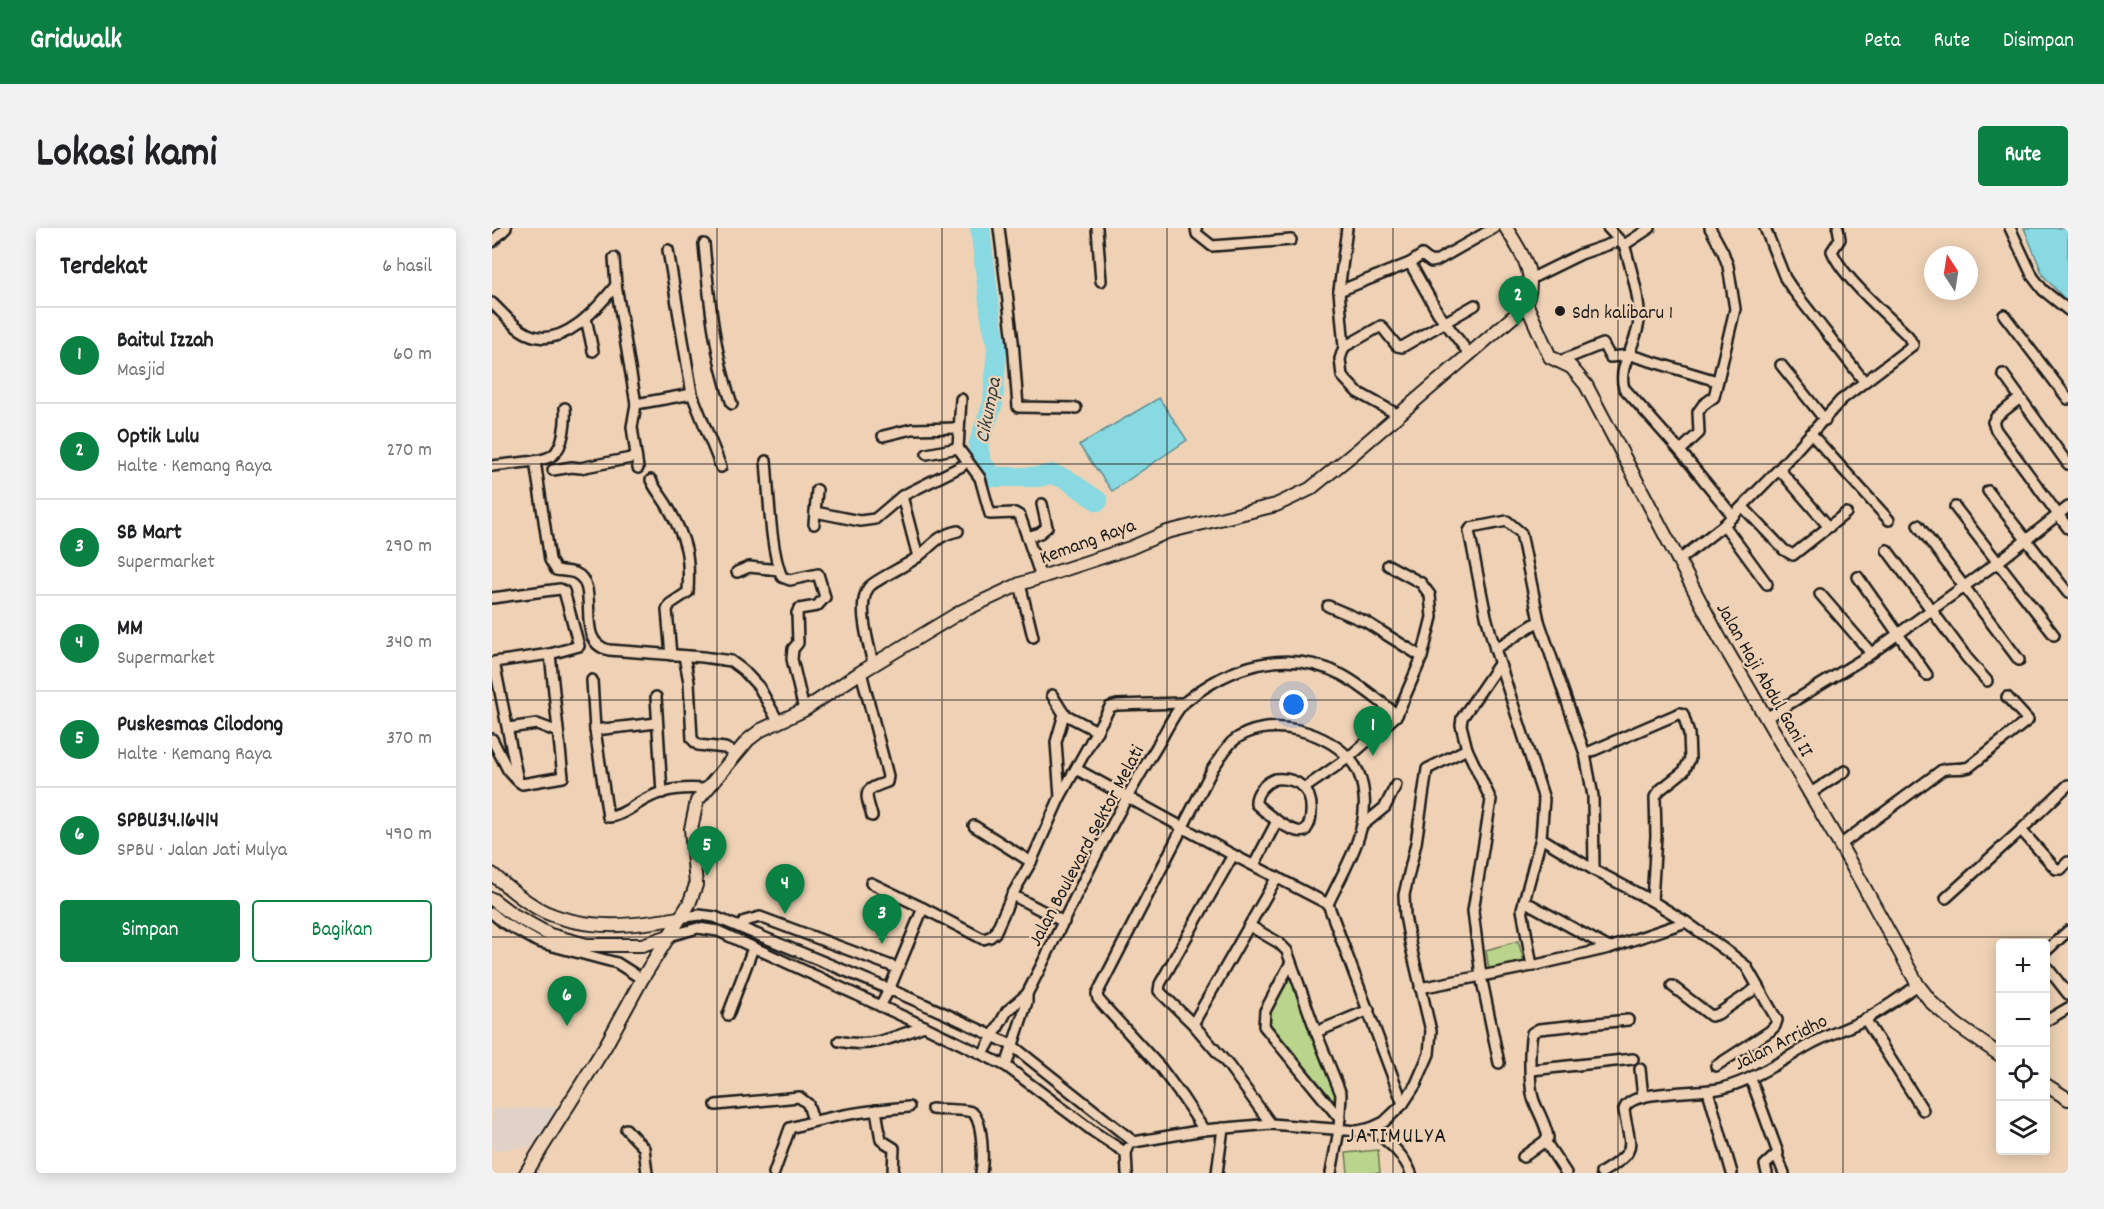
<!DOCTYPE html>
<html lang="id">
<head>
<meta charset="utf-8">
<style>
  body { margin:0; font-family:Dekko,sans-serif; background:#f2f2f2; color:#202124 }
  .controls { position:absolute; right:18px; bottom:18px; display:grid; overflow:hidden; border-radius:6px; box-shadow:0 3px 15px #0003 }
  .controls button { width:54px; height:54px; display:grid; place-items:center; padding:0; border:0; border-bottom:2px solid #e0e0e0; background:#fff; color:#202124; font:30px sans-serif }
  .compass { position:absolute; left:1432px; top:18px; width:54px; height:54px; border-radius:50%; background:#fff; box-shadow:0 3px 15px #0003; rotate:348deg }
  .you { position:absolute; left:802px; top:477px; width:21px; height:21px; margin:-15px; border:4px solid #fff; border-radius:50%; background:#1a73e8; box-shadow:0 0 0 9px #1a73e833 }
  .badge { display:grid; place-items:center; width:39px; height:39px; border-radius:50%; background:#0b8043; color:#fff; font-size:20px; font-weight:700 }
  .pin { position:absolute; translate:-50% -50px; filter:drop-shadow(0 2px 3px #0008) }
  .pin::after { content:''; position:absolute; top:32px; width:21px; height:18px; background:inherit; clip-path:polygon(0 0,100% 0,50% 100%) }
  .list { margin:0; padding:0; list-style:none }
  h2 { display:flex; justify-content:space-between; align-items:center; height:78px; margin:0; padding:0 24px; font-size:26px }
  h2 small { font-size:20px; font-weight:400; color:#757577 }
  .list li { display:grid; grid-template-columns:39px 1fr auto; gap:18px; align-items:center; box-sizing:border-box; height:96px; padding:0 24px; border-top:2px solid #e0e0e0 }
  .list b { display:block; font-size:22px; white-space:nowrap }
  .list p { margin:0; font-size:20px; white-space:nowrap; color:#757577 }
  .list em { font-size:20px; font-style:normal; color:#757577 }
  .actions { display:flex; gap:12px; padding:18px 24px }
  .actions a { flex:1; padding:14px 0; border:2px solid #0b8043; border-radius:6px; text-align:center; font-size:21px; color:#0b8043 }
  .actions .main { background:#0b8043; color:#fff }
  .icon { flex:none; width:33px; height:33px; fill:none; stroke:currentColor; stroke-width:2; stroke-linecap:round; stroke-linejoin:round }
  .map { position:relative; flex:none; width:1576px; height:945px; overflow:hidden; border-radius:6px }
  header { display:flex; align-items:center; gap:36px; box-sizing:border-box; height:84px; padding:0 30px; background:#0b8043; color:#fff }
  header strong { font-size:28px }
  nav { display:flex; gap:33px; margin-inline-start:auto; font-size:21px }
  .intro { display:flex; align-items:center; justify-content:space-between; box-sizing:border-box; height:144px; padding:0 36px }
  h1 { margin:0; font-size:42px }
  .button { padding:15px 27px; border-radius:6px; background:#0b8043; color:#fff; font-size:21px; font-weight:700 }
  main { display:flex; gap:36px; padding:0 36px }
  aside { flex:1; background:#fff; border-radius:6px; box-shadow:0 3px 15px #0003 }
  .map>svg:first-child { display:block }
</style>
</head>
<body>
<header>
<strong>Gridwalk</strong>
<nav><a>Peta</a><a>Rute</a><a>Disimpan</a></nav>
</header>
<div class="intro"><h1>Lokasi kami</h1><a class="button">Rute</a></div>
<main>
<aside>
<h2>Terdekat<small>6 hasil</small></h2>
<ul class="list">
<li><span class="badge">1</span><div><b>Baitul Izzah</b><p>Masjid</p></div><em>60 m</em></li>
<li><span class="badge">2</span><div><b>Optik Lulu</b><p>Halte · Kemang Raya</p></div><em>270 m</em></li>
<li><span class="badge">3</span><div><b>SB Mart</b><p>Supermarket</p></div><em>290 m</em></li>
<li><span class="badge">4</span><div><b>MM</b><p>Supermarket</p></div><em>340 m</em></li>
<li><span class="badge">5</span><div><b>Puskesmas Cilodong</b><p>Halte · Kemang Raya</p></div><em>370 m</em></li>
<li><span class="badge">6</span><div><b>SPBU34.16414</b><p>SPBU · Jalan Jati Mulya</p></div><em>490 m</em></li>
</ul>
<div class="actions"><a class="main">Simpan</a><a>Bagikan</a></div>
</aside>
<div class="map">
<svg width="1576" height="945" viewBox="0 0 1576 945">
  <rect width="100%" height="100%" fill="#efd2b5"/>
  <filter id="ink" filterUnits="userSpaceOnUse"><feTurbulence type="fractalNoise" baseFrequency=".0167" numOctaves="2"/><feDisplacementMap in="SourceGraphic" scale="12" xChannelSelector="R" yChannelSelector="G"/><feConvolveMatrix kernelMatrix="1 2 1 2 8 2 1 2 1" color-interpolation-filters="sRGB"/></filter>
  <g filter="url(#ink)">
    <polygon fill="#e1d2c9" points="70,879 40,918 0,923 0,881"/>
    <g fill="#bad48b" stroke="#6b7854" stroke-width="1.5">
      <polygon points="1026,713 1032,733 997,741 994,722"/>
      <polygon points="797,744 845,866 844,881 776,797 775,788"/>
      <polygon points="886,922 888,945 856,945 854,925"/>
    </g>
    <g fill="#88d9e2" stroke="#5d8d93" stroke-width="1.5">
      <polygon points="1532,0 1576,0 1576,75 1551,47"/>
      <polygon points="667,170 695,212 620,263 587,217"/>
    </g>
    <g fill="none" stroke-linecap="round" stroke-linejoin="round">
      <polyline stroke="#88d9e2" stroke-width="20" points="488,0 499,90 505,119 501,175 486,217 489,234 501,249 546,249 560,246 576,252 606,273"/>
      <g stroke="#1c1c1c" stroke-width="14">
        <g id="street">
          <polyline points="507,0 521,113 526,179 584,180"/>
          <polyline points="605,0 609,53"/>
          <polyline points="704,0 705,6 720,18 799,12"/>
          <polyline points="855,0 847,63 852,119 848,131 850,148 865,164 905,186"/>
          <path d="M1116,0L1132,17L1134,23C1140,45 1148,70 1147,92C1146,115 1125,138 1132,160L1188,223L1241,288"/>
          <polyline points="1273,0 1293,50 1301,62 1372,153"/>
          <polyline points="1518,0 1541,49 1551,62 1576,82"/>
          <polyline points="0,14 14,0"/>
          <path d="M212,16C217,69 222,126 240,176"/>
          <polyline points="1132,17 1158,0"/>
          <polyline points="176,22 200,166 229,239"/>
          <polyline points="918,35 946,85 978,127"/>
          <polyline points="1038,51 1089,26 1127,13"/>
          <polyline points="124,57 144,176 200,166"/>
          <polyline points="847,63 918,35 930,27 939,34 944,33 1002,0"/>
          <path d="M0,75C11,85 22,100 36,106C70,122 105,81 124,57L122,30"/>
          <polyline points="1512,87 1576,171"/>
          <polyline points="94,90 101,123"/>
          <polyline points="852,119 889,98 905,118 910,119 983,77"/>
          <polyline points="1066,134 1111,116 1118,129 1138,127 1225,153"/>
          <polyline points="1289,137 1333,192"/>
          <polyline points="1511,146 1576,236"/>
          <polyline points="469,171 466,220 488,250 498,286 523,285 528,288 549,349"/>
          <polyline points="1527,171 1504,189 1501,194 1504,202 1576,300"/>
          <polyline points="144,176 140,199 146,240"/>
          <path d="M73,180C74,193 72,218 61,227C57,230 48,232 43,233L58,332L64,342C69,343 77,343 83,345C111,357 80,414 117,422L211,429L239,433L251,442L267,459L286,493"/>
          <polyline points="1320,207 1397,292"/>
          <polyline points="391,208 420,201 467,200"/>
          <polyline points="1188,223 1207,205 1206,184 1211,177 1222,169 1243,81 1236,38 1231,24 1218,0"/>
          <polyline points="435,226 466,220"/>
          <path d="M274,233C277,265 278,322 290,349L298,352L326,346L333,369L325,378L307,381L305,385L306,415L301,421L300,431L312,482"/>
          <polyline points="0,238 43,233"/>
          <polyline points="1287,241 1337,299"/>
          <polyline points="61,242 80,239 88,240 144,229"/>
          <path d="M159,252C164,263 172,271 177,281C195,313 198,328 196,364L178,376L175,382L179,427"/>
          <polyline points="1496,263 1576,365"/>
          <polyline points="410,268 426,329"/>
          <polyline points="1251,279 1292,322 1301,327 1354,285"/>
          <polyline points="1463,279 1562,407"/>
          <polyline points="323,284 368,293 383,291 410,268 470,238"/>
          <polyline points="322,296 325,262"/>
          <polyline points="1232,297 1275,356"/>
          <polyline points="1426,297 1527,432"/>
          <polyline points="535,309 548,305 555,299 550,276"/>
          <polyline points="1395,322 1475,430 1495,453"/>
          <path d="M1186,333L1232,297L1287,241L1349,172L1421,117L1416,108C1395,87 1350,49 1340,23L1348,11L1346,0"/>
          <polyline points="245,344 257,339 287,342"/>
          <polyline points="1366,349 1435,447"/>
          <polyline points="528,356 541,409"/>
          <polyline points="1328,366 1379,425"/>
          <polyline points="0,370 68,361 72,363 87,418 58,426 2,434 26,553 30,556 71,549 58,426"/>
          <polyline points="836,378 874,394 930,429"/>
          <polyline points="1003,421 1047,393"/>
          <polyline points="192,428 197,454 200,511 206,517 233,520 243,525"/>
          <path d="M381,436C377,417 364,376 377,359C383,352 414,338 424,330C441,318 443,308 466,303"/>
          <path d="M369,444L396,548L395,554C370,563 373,563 380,588"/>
          <path d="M100,452L103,502L116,589C130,589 144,575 158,569C176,560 194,560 214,561"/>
          <polyline points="560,467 572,486 605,503"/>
          <polyline points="164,469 170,565"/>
          <polyline points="1274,490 1374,429 1506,334 1576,279"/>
          <polyline points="16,500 45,496 66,504"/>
          <polyline points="103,502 165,495"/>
          <polyline points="0,511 16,542 24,551"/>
          <polyline points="1093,526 1188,485 1191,486 1197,506 1198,531 1192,543 1168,562 1163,569 1164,608 1160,673"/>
          <polyline points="584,541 741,627 836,676 911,876"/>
          <path d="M783,551C806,549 821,562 819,585C819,592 817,598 813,603C800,607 774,585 764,576C763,565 773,555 783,551Z"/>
          <polyline points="1576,557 1529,602 1564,641 1569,641 1576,634"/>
          <polyline points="814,559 856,530 905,487 930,429 940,389 938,367 929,355 896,337"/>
          <polyline points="1317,566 1353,543"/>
          <polyline points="568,569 564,514 572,486"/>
          <polyline points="871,597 893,579 904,557"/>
          <polyline points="482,598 539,634"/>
          <polyline points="1049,610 1102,642 1160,673 1194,694 1240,727 1254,738 1285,792 1283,798 1278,803 1224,838"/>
          <path d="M1348,617L1450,542C1460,539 1468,542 1477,539L1536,492L1515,469"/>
          <polyline points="741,627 668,756 667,763 701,796 737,838 779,896"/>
          <polyline points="762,637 785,593"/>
          <polyline points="379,655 431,680"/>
          <polyline points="520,667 572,694"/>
          <polyline points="1454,670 1529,602"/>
          <polyline points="1032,673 1117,720"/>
          <polyline points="0,685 12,695 46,714 125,735 150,751"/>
          <path d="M186,690L207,687L223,689C322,731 424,769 521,818L642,914L712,902L779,896L866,903L879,900L892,894L911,876L924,856L937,826L939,803L919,719L913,688L912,667L924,615L935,541L975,521"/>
          <polyline points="758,698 787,715 795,723 824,804 849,866 847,902 839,945"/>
          <polyline points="248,699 253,693 268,689 405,740"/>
          <polyline points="177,708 206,700 226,703 432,798 514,838 602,904 634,925"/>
          <polyline points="1554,723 1576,703"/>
          <polyline points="798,736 773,783 772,798 848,891"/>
          <polyline points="1040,738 1030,681 1049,610 1052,571 1003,421 994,388 977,303 979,300 1015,293 1029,305 1047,393 1093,526 1101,568 1102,642"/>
          <polyline points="1554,738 1576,766"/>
          <polyline points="1180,758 1219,788 1226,786 1266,759"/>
          <polyline points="928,760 1040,738 1117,720 1194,694"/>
          <polyline points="388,778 397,762 431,680 491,711 498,709 503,705 520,667 539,634 568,569 618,479 625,477 691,475"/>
          <polyline points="236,787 261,720"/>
          <polyline points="1373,791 1431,882"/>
          <polyline points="1554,793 1576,780"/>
          <polyline points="701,796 785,649"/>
          <polyline points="824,804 877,782"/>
          <path d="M347,813C377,821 404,809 432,798"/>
          <path d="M491,826L515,783L535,766C577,684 615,599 664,520C672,507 683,482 693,474C738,437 796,419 850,447C870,458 888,473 905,487"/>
          <polyline points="1007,835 989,748 981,683 999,572 975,521 969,497 970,490 1007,436"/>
          <polyline points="514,838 535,774 535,766"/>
          <polyline points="1148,841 1151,869"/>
          <polyline points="1039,842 1141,831"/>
          <polyline points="1259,851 1286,925 1273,937 1275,945"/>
          <polyline points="1216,863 1240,945"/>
          <polyline points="224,877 307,869 316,876 321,893"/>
          <path d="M440,881C449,882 471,881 479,884C492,890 491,933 489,945"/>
          <polyline points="384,882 389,912 402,920 401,945"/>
          <path d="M879,900C896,914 911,925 919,945"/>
          <polyline points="134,901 152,920 155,945"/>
          <path d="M712,902L691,870L668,839L613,779L606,771L605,766L721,540C727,532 733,521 740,514C773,485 841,503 863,538C869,547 871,558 872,568C876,606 851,643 836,676"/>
          <polyline points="1285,928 1292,945"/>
          <polyline points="1031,929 1053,913"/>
          <path d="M282,945L298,900C337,888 377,882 417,879"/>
          <polyline points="635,945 634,925 636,920"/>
          <polyline points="725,945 731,900"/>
          <path d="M1074,945L1053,913L1056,910C1054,896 1047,886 1042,873C1037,860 1037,819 1040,805L1047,801L1136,792"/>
          <path d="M1109,945C1148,921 1138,922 1132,882C1137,860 1211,866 1231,860C1263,851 1289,833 1317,817C1335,807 1354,801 1372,792C1391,782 1408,769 1426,757"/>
        </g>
      </g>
      <g stroke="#1c1c1c" stroke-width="16">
        <g id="secondary">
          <polyline points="1034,75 1058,129 1079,139 1094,157 1227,409 1366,648 1426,757 1440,775 1465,797 1508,827"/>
          <path d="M0,646C17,660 34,675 53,684C96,703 142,698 186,690"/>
          <polyline points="0,671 20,686 58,707 95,717 150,717 177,708"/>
          <polyline points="1554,857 1576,871"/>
          <path d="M34,945L114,817L150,751L197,676L204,657L199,601L205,573L256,512L269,502L312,482L369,444L470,383L528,356L638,320L675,304L784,277L818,261L861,226L1029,82C1050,53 1030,25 1014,0"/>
        </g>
      </g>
      <use href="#street" stroke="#efd2b5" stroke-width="9"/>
      <use href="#secondary" stroke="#efd2b5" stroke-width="12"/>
    </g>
  </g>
  <path fill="none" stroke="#1c1c1c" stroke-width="1.5" stroke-opacity="0.55" d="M225,0V945M450,0V945M675,0V945M901,0V945M1126,0V945M1351,0V945M0,236H1576M0,472H1576M0,709H1576"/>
  <circle fill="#1c1c1c" stroke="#efd2b5" stroke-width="2" cx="1068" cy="83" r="6"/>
  <g text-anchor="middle" stroke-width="4.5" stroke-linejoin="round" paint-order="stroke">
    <g font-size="20" fill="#1c1c1c" stroke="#efd2b5" text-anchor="start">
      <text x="1080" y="90">Sdn kalibaru 1</text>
    </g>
    <g font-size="20" fill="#1c1c1c" stroke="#efd2b5">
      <text transform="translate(595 312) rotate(-20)" y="7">Kemang Raya</text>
      <text transform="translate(1274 451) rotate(60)" y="7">Jalan Haji Abdul Gani II</text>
      <text transform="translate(593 617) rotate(-62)" y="7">Jalan Boulevard Sektor Melati</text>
      <text transform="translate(1288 813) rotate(-27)" y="7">Jalan Arridho</text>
    </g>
    <g font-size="21" font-style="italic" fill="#324244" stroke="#efd2b5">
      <text transform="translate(495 182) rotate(-79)" y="7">Cikumpa</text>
    </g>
    <g font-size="22" letter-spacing="1.5" fill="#1c1c1c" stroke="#efd2b5">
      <text x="905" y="914">JATIMULYA</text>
    </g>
  </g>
</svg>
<div class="controls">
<button>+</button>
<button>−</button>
<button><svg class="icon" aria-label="locate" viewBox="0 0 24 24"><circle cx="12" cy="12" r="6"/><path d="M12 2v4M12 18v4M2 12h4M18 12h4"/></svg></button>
<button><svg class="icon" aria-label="layers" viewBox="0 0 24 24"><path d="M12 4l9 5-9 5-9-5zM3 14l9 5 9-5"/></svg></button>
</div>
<svg class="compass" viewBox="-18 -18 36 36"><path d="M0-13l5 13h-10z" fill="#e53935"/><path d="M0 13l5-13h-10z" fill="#757577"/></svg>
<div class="you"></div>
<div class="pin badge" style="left:881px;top:528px">1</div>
<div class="pin badge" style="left:1026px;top:98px">2</div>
<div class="pin badge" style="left:390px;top:716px">3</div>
<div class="pin badge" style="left:293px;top:686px">4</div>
<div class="pin badge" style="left:215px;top:648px">5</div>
<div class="pin badge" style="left:75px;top:798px">6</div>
</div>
</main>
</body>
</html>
